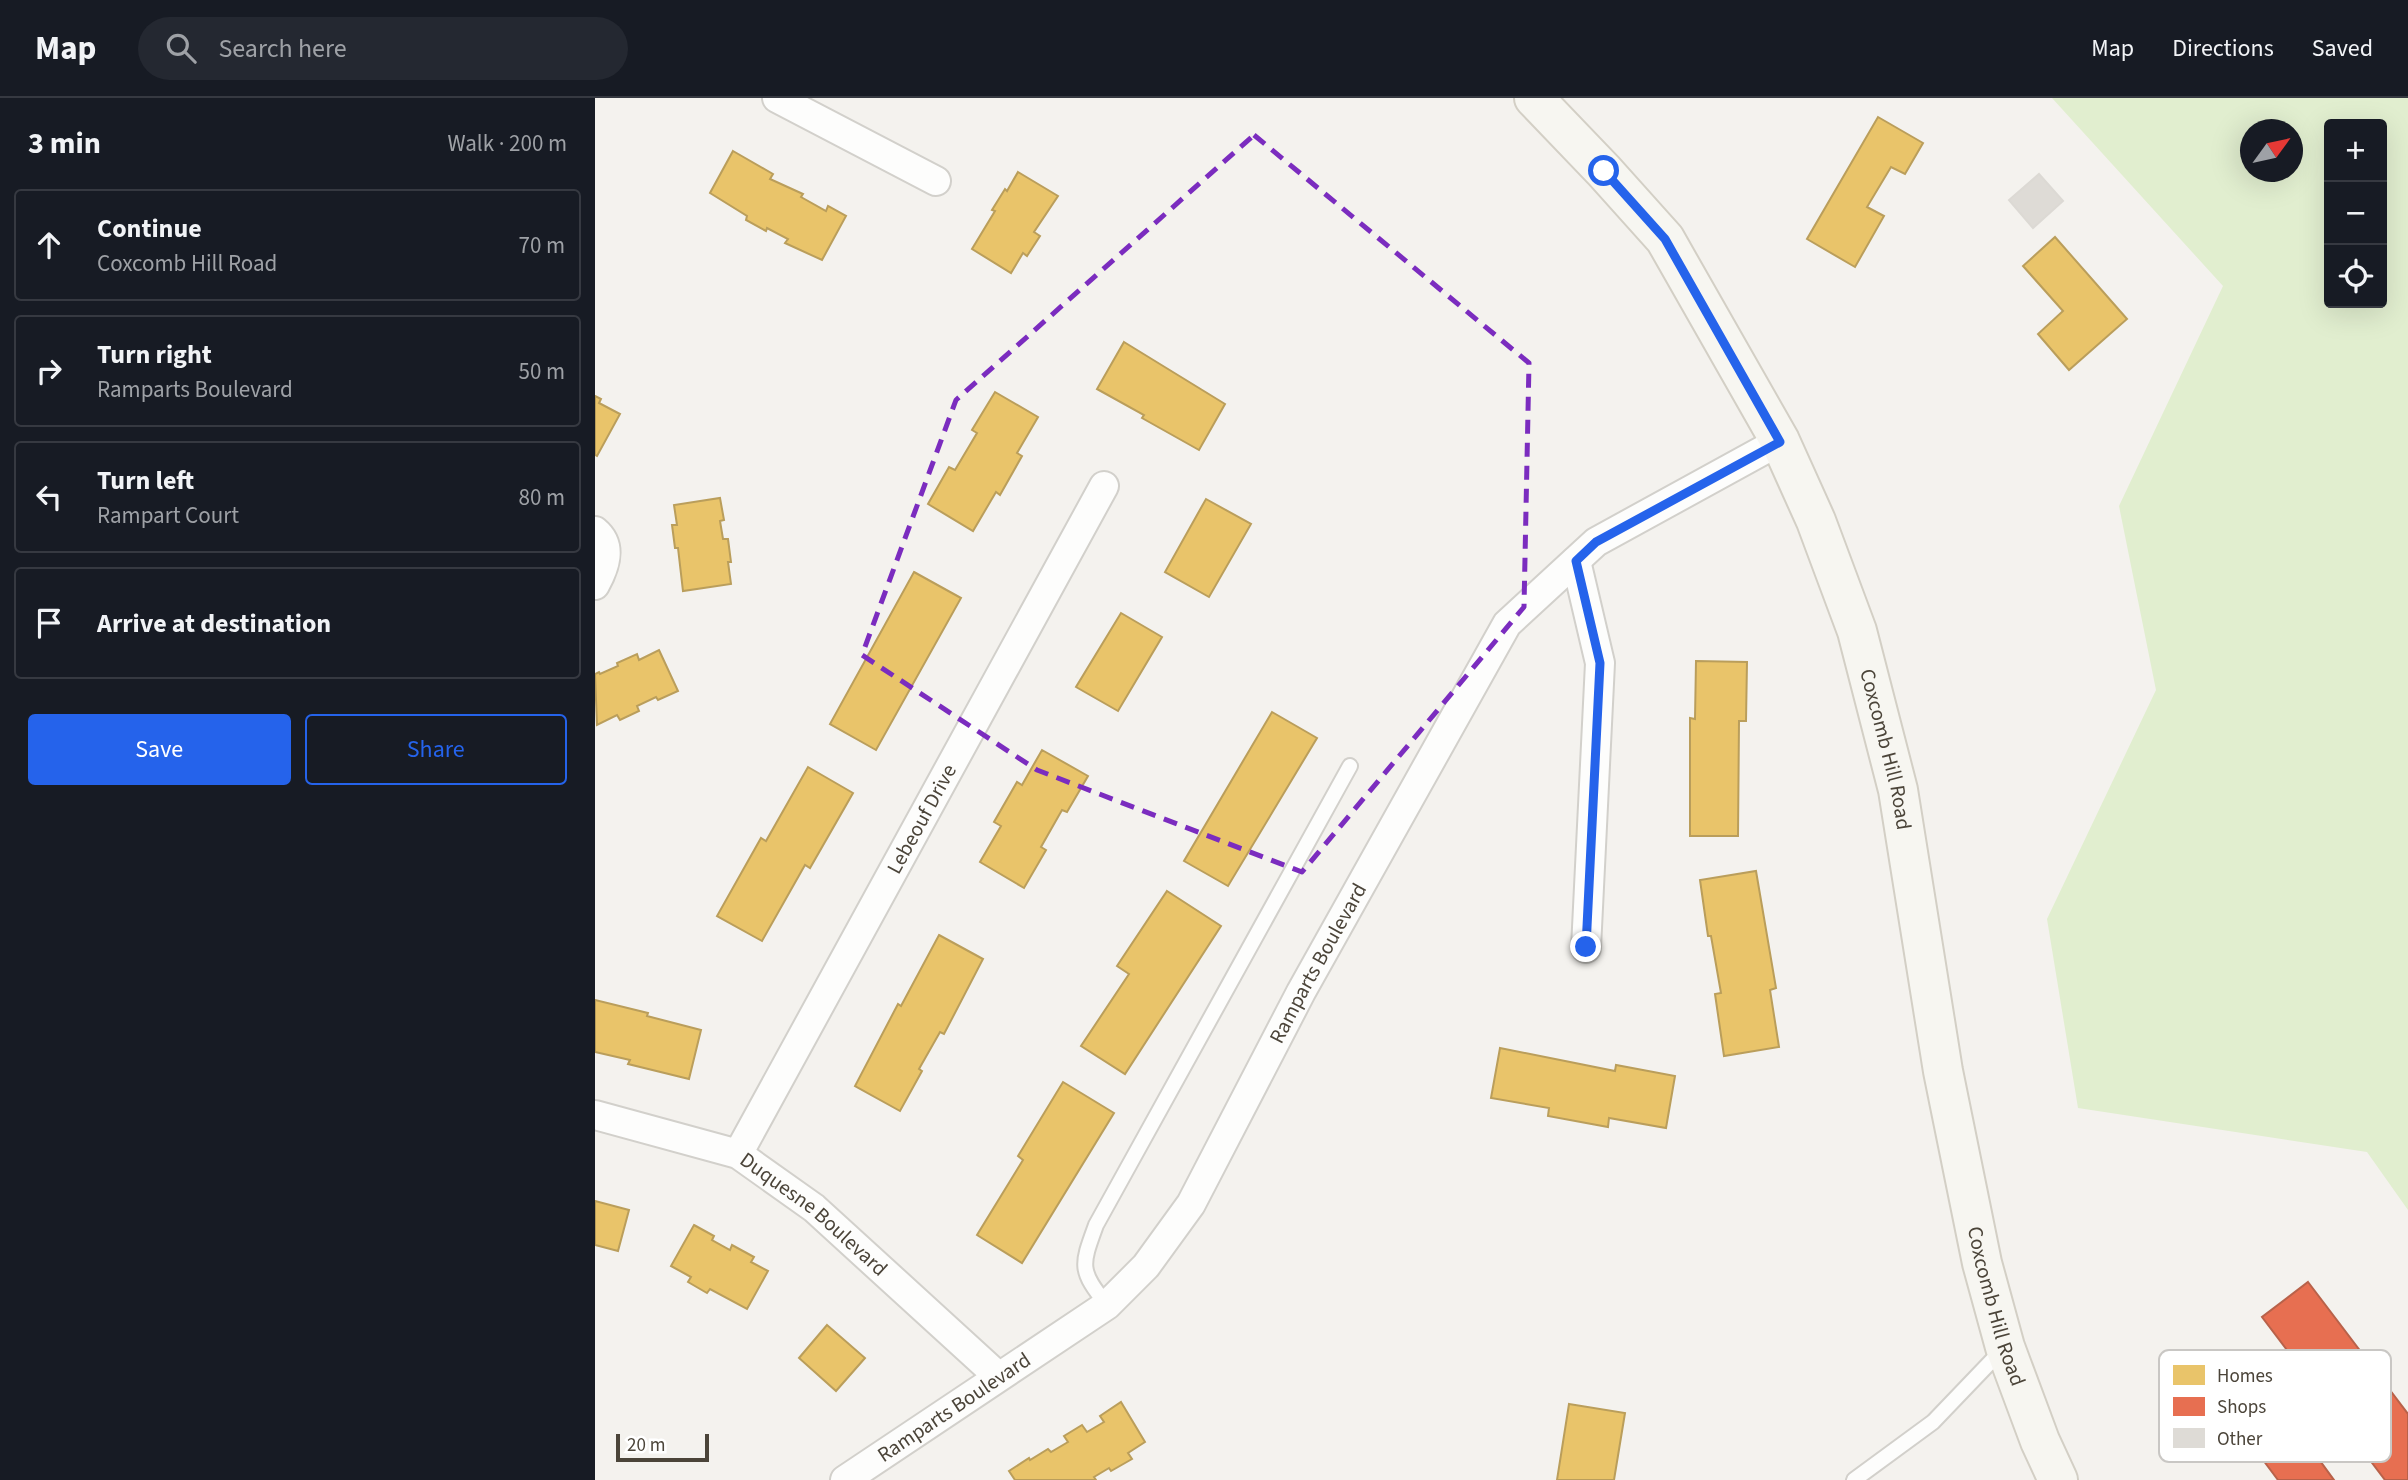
<!DOCTYPE html>
<html lang="en">
<head>
<meta charset="utf-8">
<style>
  body { margin:0; font-family:"Source Sans 3",sans-serif; background:#242831; color:#f1f3f6 }
  .controls { position:absolute; right:21px; top:21px; display:grid; overflow:hidden; border-radius:7px; box-shadow:0 7px 28px #0002 }
  .controls button { width:63px; height:63px; display:grid; place-items:center; padding:0; border:0; border-bottom:2px solid #363941; background:#171b24; color:#f1f3f6; font:35px sans-serif }
  .compass { position:absolute; left:1645px; top:21px; width:63px; height:63px; border-radius:50%; background:#171b24; box-shadow:0 7px 28px #0002; rotate:57deg }
  .scale { position:absolute; left:21px; bottom:18px; width:93px; box-sizing:border-box; padding-left:7px; border:4px solid #4b4439; border-top:0; font-size:19px; line-height:24px; white-space:nowrap; color:#4b4439; -webkit-text-stroke:5px #fff; paint-order:stroke }
  .stop { position:absolute; width:21px; height:21px; margin:-16px; border:5px solid #2563eb; border-radius:50%; background:#fff }
  .stop.end { background:#2563eb; border-color:#fff; box-shadow:0 2px 7px #0008 }
  .list { margin:0; padding:0; list-style:none }
  h2 { display:flex; justify-content:space-between; align-items:center; height:91px; margin:0; padding:0 28px; font-size:30px }
  h2 small { font-size:23px; font-weight:400; color:#9ea1a6 }
  .list li { display:grid; grid-template-columns:46px 1fr auto; gap:21px; align-items:center; box-sizing:border-box; height:112px; margin:0 14px 14px; padding:0 14px; border:2px solid #363941; border-radius:7px }
  .list b { display:block; font-size:26px; white-space:nowrap }
  .list p { margin:0; font-size:23px; white-space:nowrap; color:#9ea1a6 }
  .list em { font-size:23px; font-style:normal; color:#9ea1a6 }
  .actions { display:flex; gap:14px; padding:21px 28px }
  .actions a { flex:1; padding:16px 0; border:2px solid #2563eb; border-radius:7px; text-align:center; font-size:24px; color:#2563eb }
  .actions .main { background:#2563eb; color:#fff }
  .icon { flex:none; width:38px; height:38px; fill:none; stroke:currentColor; stroke-width:2; stroke-linecap:round; stroke-linejoin:round }
  .map { position:relative; flex:none; width:1813px; height:1382px; overflow:hidden }
  header { display:flex; align-items:center; gap:42px; box-sizing:border-box; height:98px; padding:0 35px; background:#171b24; border-bottom:2px solid #363941 }
  header strong { font-size:33px }
  nav { display:flex; gap:38px; margin-inline-start:auto; font-size:24px }
  .search { width:490px; height:63px; background:#242831; display:flex; align-items:center; gap:18px; box-sizing:border-box; padding:0 24px; border-radius:38px; color:#9ea1a6; font-size:26px }
  main { display:flex }
  aside { flex:1; background:#171b24 }
  .map>svg:first-child { display:block }
</style>
</head>
<body>
<header>
<strong>Map</strong>
<div class="search"><svg class="icon" aria-label="search" viewBox="0 0 24 24"><circle cx="10" cy="10" r="6"/><path d="M15 15l6 6"/></svg>Search here</div>
<nav><a>Map</a><a>Directions</a><a>Saved</a></nav>
</header>
<main>
<aside>
<h2>3 min<small>Walk · 200 m</small></h2>
<ul class="list">
<li><svg class="icon" aria-label="ahead" viewBox="0 0 24 24"><path d="M12 20V5M6 11l6-6 6 6"/></svg><div><b>Continue</b><p>Coxcomb Hill Road</p></div><em>70 m</em></li>
<li><svg class="icon" aria-label="right" viewBox="0 0 24 24"><path d="M7 20v-9h11M14 6l5 5-5 5"/></svg><div><b>Turn right</b><p>Ramparts Boulevard</p></div><em>50 m</em></li>
<li><svg class="icon" aria-label="left" viewBox="0 0 24 24"><path d="M17 20v-9H6M10 6l-5 5 5 5"/></svg><div><b>Turn left</b><p>Rampart Court</p></div><em>80 m</em></li>
<li><svg class="icon" aria-label="arrive" viewBox="0 0 24 24"><path d="M6 21V4h12l-3 4 3 4H6"/></svg><div><b>Arrive at destination</b></div></li>
</ul>
<div class="actions"><a class="main">Save</a><a>Share</a></div>
</aside>
<div class="map">
<svg width="1813" height="1382" viewBox="0 0 1813 1382">
  <rect width="100%" height="100%" fill="#f4f2ee"/>
  <path fill="#e1eecf" fill-rule="evenodd" d="M1457,0H1813V1112L1772,1054L1483,1010L1452,821L1561,592L1524,408L1628,188ZM1734,26H1787V205H1734ZM1656,32H1698V74H1656Z"/>
  <g fill="#e9c46a" stroke="#ba9e5b" stroke-width="2">
    <polygon points="1283,19 1328,45 1310,76 1296,69 1272,109 1289,118 1260,169 1212,141"/>
    <polygon points="138,53 178,76 175,81 208,96 206,99 231,113 233,108 251,118 227,162 190,145 193,141 172,130 171,133 151,122 152,118 115,95"/>
    <polygon points="423,74 463,98 439,134 445,138 432,158 428,155 416,175 377,151 400,113 397,112 410,91 412,93"/>
    <polygon points="1460,139 1532,221 1474,272 1443,236 1468,213 1428,168"/>
    <polygon points="529,244 630,306 604,352 547,320 549,317 502,291"/>
    <polygon points="400,294 443,319 422,355 427,358 405,397 401,394 378,433 333,406 354,369 360,372 382,335 377,332"/>
    <polygon points="0,298 6,301 4,305 25,316 2,358 0,357"/>
    <polygon points="125,400 129,422 125,423 128,441 133,441 136,464 133,464 136,486 88,493 83,450 80,450 77,427 82,427 79,407"/>
    <polygon points="611,401 656,426 614,499 570,474"/>
    <polygon points="319,474 366,500 281,652 235,626"/>
    <polygon points="526,515 567,539 523,613 481,589"/>
    <polygon points="64,552 83,593 63,602 61,599 42,608 44,613 25,622 22,617 2,627 0,576 4,574 5,576 23,568 22,565 42,556 44,562"/>
    <polygon points="1101,563 1152,564 1151,623 1144,623 1143,738 1095,738 1095,620 1100,621"/>
    <polygon points="677,614 722,640 633,788 589,763"/>
    <polygon points="447,652 493,678 472,714 467,712 446,749 451,752 429,790 385,764 406,728 399,724 422,684 427,687"/>
    <polygon points="213,669 258,695 215,770 210,767 167,843 122,818 166,740 171,743"/>
    <polygon points="1161,773 1181,890 1175,892 1184,949 1129,958 1120,896 1126,895 1116,838 1113,838 1105,782"/>
    <polygon points="572,793 626,828 530,976 486,948 534,876 522,868"/>
    <polygon points="344,837 388,861 349,936 345,934 324,971 327,973 305,1013 260,988 303,906 306,908"/>
    <polygon points="0,902 53,915 52,918 106,932 94,981 33,966 35,962 0,954"/>
    <polygon points="905,950 1020,973 1021,967 1080,978 1071,1030 1014,1020 1013,1029 953,1018 954,1010 896,1000"/>
    <polygon points="468,984 519,1015 427,1165 382,1137 428,1062 423,1058"/>
    <polygon points="0,1103 34,1112 23,1153 0,1147"/>
    <polygon points="99,1127 119,1138 117,1142 135,1152 137,1147 159,1159 156,1164 173,1173 152,1211 115,1191 112,1195 93,1184 96,1179 76,1168"/>
    <polygon points="232,1227 270,1260 241,1293 204,1260"/>
    <polygon points="526,1304 550,1344 533,1355 537,1361 516,1373 514,1370 499,1379 501,1382 420,1382 414,1373 434,1360 435,1362 453,1351 456,1354 473,1344 469,1338 487,1327 492,1334 509,1324 505,1318"/>
    <polygon points="974,1306 1030,1315 1019,1382 962,1382"/>
  </g>
  <g fill="#e76f51" stroke="#b8624a" stroke-width="2">
    <polygon points="1713,1184 1813,1316 1813,1382 1790,1382 1667,1219"/>
    <polygon points="1682,1304 1739,1382 1683,1382 1645,1331"/>
  </g>
  <polygon fill="#dedbd6" stroke="#dcd9d4" stroke-width="2" points="1444,76 1468,103 1438,130 1414,102"/>
  <g fill="none" stroke-linecap="round" stroke-linejoin="round">
    <g stroke="#d2d0cb" stroke-width="18">
      <g id="service">
        <path d="M512,1207C484,1172 486,1168 501,1127L755,668"/>
        <polyline points="1259,1382 1338,1324 1406,1253"/>
      </g>
    </g>
    <g stroke="#d2d0cb" stroke-width="32">
      <g id="minor">
        <polyline points="182,0 341,83"/>
        <path d="M0,433C18,448 10,469 0,487"/>
        <polyline points="981,463 1005,565 991,850"/>
        <path id="s1" d="M0,1017L143,1056L219,1110L403,1278"/>
        <path id="s2" d="M143,1056L509,388"/>
        <path id="s3" d="M250,1382L512,1207L551,1168L596,1106L706,894L912,526L1001,444L1185,343"/>
      </g>
    </g>
    <g stroke="#d3cfc5" stroke-width="42">
      <g id="secondary">
        <path id="s4" d="M939,0L1009,73L1070,141L1185,343L1221,423L1262,533L1303,692L1348,973L1387,1165L1410,1249L1445,1343L1463,1382"/>
      </g>
    </g>
    <use href="#service" stroke="#fdfdfc" stroke-width="14"/>
    <use href="#minor" stroke="#fdfdfc" stroke-width="28"/>
    <use href="#secondary" stroke="#f7f6f1" stroke-width="38"/>
  </g>
  <g fill="none" stroke-linecap="round" stroke-linejoin="round">
    <polyline stroke="#2563eb" stroke-width="9" points="991,849 1005,565 981,463 1001,444 1185,344 1070,141 1009,73"/>
  </g>
  <path fill="none" stroke="#7b2cbf" stroke-width="5" stroke-dasharray="14 9" stroke-linejoin="round" d="M659,37L934,265L929,509L707,774L442,672L267,557L361,302Z"/>
  <g text-anchor="middle" stroke-width="7" stroke-linejoin="round" paint-order="stroke">
    <g font-size="21" fill="#4b4439" stroke="#fff">
      <text dy="7" stroke="none"><textPath href="#s4" startOffset="752">Coxcomb Hill Road</textPath></text>
      <text dy="7" stroke="none"><textPath href="#s2" startOffset="382">Lebeouf Drive</textPath></text>
      <text dy="7" stroke="none"><textPath href="#s3" startOffset="719">Ramparts Boulevard</textPath></text>
      <text dy="7" stroke="none"><textPath href="#s1" startOffset="245">Duquesne Boulevard</textPath></text>
      <text dy="7" stroke="none"><textPath href="#s4" startOffset="1320">Coxcomb Hill Road</textPath></text>
      <text dy="7" stroke="none"><textPath href="#s3" startOffset="131">Ramparts Boulevard</textPath></text>
    </g>
  </g>
  <rect x="1564" y="1252" width="232" height="112" rx="10" fill="#fff" stroke="#c9c7c4" stroke-width="2"/>
  <rect x="1578" y="1267" width="32" height="20" fill="#e9c46a"/>
  <rect x="1578" y="1299" width="32" height="19" fill="#e76f51"/>
  <rect x="1578" y="1330" width="32" height="20" fill="#dedbd6"/>
  <g font-size="19" fill="#4b4439">
    <text x="1622" y="1284">Homes</text>
    <text x="1622" y="1315">Shops</text>
    <text x="1622" y="1347">Other</text>
  </g>
</svg>
<div class="controls">
<button>+</button>
<button>−</button>
<button><svg class="icon" aria-label="locate" viewBox="0 0 24 24"><circle cx="12" cy="12" r="6"/><path d="M12 2v4M12 18v4M2 12h4M18 12h4"/></svg></button>
</div>
<svg class="compass" viewBox="-18 -18 36 36"><path d="M0-13l5 13h-10z" fill="#e53935"/><path d="M0 13l5-13h-10z" fill="#9ea1a6"/></svg>
<div class="scale">20 m</div>
<div class="stop" style="left:1009px;top:73px"></div>
<div class="stop end" style="left:991px;top:849px"></div>
</div>
</main>
</body>
</html>
